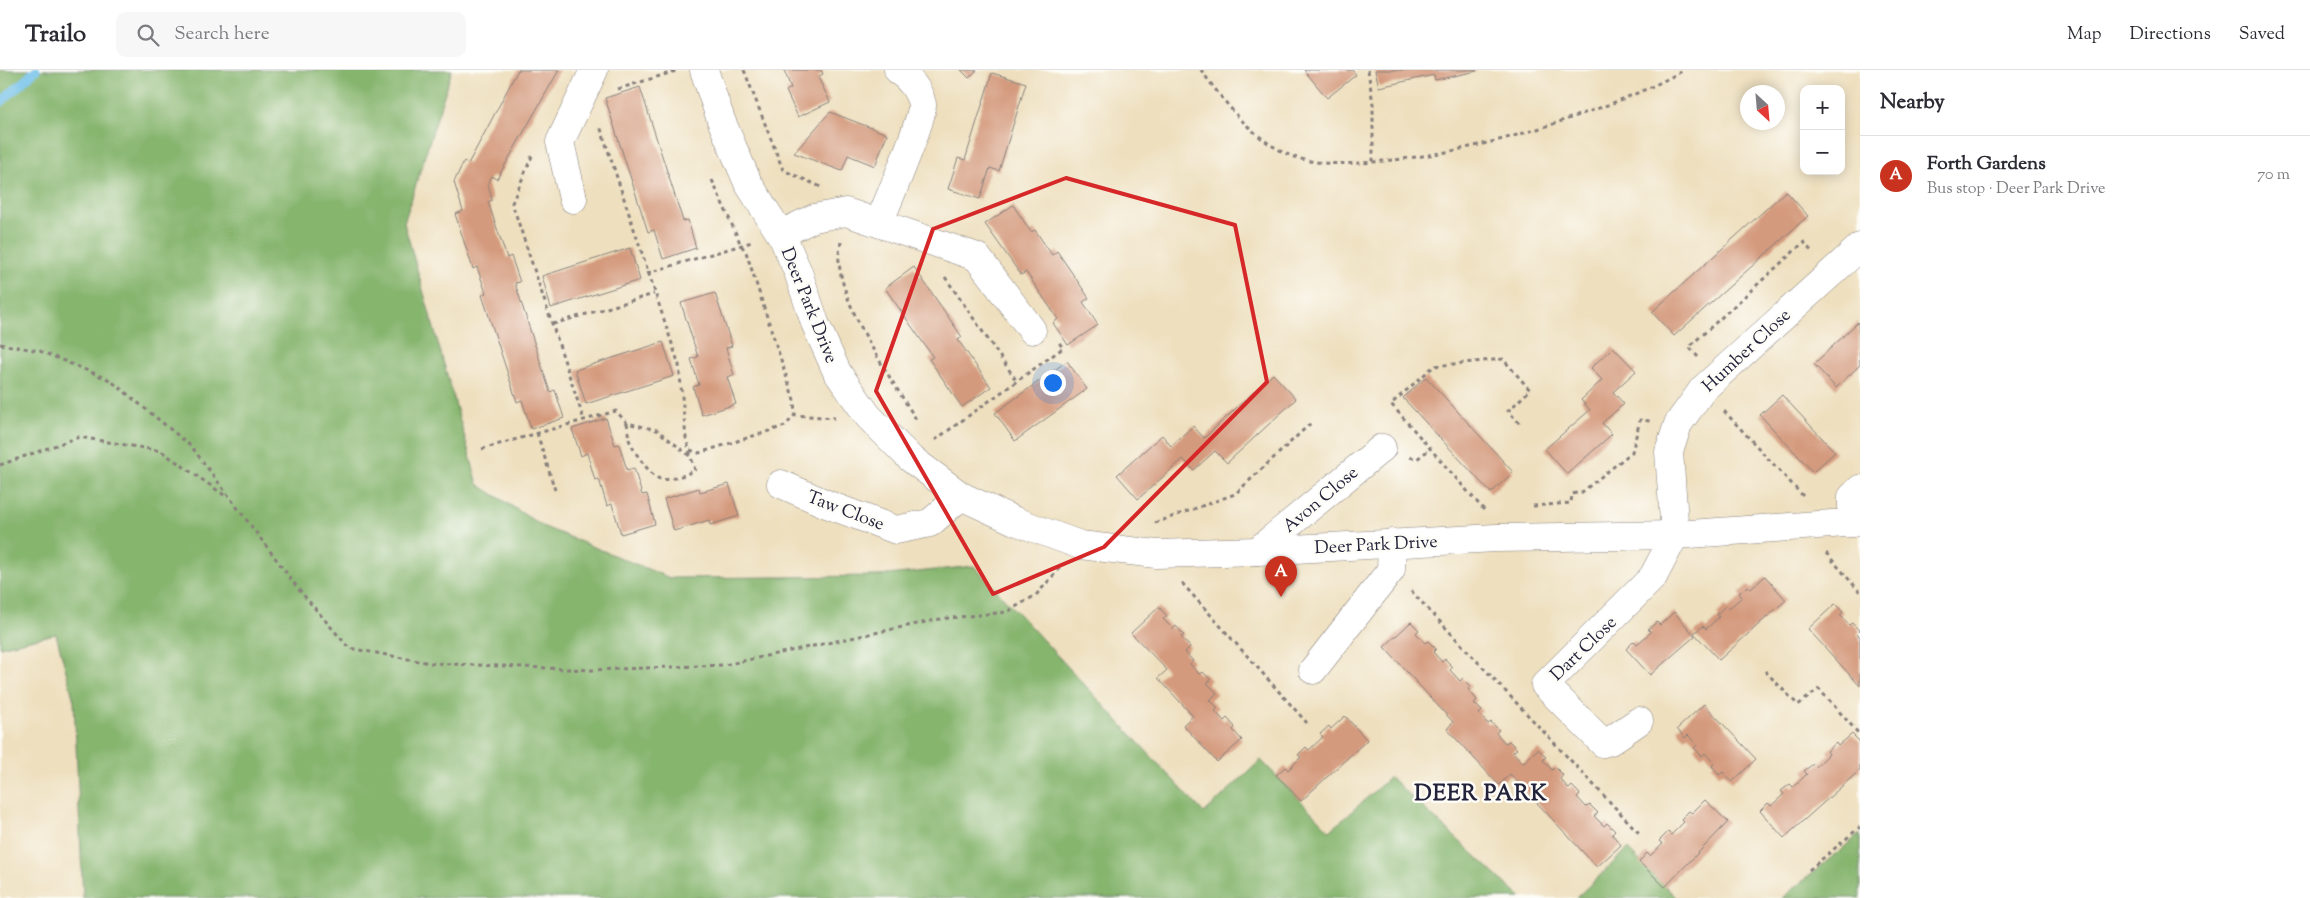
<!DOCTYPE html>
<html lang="en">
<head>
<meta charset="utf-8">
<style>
  body { margin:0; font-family:"Sorts Mill Goudy",serif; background:#f7f7f7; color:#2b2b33 }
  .controls { position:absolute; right:15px; top:15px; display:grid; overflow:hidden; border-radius:10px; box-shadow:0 2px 12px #0003 }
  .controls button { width:45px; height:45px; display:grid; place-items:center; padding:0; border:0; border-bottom:1px solid #e1e1e2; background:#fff; color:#2b2b33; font:25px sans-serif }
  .compass { position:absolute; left:1740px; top:15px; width:45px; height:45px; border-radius:50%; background:#fff; box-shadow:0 2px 12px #0003; rotate:154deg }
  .you { position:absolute; left:1052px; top:312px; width:18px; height:18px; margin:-12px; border:4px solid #fff; border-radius:50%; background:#1a73e8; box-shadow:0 0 0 8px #1a73e833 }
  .badge { display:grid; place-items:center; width:32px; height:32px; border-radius:50%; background:#c8321e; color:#fff; font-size:16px; font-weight:700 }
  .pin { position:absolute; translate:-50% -41px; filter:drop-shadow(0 1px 2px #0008) }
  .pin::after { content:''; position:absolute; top:26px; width:18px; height:15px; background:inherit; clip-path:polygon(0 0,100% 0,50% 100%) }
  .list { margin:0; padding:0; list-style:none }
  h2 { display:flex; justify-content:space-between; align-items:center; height:65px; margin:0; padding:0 20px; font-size:21px }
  h2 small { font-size:16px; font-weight:400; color:#7c7c81 }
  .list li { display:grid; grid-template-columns:32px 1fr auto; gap:15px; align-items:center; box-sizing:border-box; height:80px; padding:0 20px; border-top:1px solid #e1e1e2 }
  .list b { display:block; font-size:19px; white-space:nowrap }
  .list p { margin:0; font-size:16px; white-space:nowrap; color:#7c7c81 }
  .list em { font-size:16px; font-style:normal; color:#7c7c81 }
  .icon { flex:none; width:28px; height:28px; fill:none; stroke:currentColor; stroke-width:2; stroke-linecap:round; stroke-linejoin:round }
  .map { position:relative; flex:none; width:1860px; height:828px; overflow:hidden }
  header { display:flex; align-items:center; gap:30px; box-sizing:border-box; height:70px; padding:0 25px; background:#fff; border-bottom:1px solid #e1e1e2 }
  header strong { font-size:24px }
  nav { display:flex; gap:28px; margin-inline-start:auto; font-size:18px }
  .search { width:350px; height:45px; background:#f7f7f7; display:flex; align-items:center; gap:12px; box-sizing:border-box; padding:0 18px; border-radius:10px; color:#7c7c81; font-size:19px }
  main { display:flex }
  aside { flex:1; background:#fff }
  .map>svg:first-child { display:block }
</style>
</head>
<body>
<header>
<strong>Trailo</strong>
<div class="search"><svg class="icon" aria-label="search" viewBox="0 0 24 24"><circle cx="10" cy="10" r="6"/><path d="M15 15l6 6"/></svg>Search here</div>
<nav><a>Map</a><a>Directions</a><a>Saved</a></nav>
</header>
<main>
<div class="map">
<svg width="1860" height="828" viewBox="0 0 1860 828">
  <rect width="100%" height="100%" fill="#fdfcf7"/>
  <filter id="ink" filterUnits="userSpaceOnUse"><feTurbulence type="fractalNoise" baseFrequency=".02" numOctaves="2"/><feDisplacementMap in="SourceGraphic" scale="10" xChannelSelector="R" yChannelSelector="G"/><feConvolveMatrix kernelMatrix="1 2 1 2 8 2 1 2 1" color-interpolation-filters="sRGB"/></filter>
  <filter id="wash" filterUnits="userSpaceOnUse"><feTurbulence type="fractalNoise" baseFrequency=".0096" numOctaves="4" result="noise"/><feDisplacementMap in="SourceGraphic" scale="20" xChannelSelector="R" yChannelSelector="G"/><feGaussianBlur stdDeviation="1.12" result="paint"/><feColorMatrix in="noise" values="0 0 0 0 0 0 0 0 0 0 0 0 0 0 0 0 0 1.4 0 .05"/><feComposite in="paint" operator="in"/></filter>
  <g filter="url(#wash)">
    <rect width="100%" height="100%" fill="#eedfbe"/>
    <g fill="#86b56e" stroke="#546c54">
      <polygon points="0,0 452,0 404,153 478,414 542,456 670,508 878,506 974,496 1204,743 1261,690 1330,761 1390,707 1521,828 83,828 74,631 56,564 0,577"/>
      <polygon points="1860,764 1860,828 1782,828"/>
      <polygon points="1628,779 1677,828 1576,828"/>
    </g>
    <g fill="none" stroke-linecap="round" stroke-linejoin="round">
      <polyline stroke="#6fc0ea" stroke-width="9" points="0,33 36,0"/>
    </g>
    <g id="blocks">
      <g fill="#d49a7d">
        <polygon points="518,0 559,0 497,109 492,106 488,114 492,130 488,132 507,188 511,186 520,212 515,213 541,294 550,322 555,320 564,348 531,359 522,330 517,332 482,225 486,223 477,197 473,199 455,144 463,141 454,112 464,91 468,94"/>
        <polygon points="784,0 821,0 823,4 818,7 830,32 798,47 786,21 791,18"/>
        <polygon points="961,0 977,0 969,8"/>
        <polygon points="1304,0 1352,0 1356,5 1327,28"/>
        <polygon points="1375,0 1476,0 1477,1 1435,10 1434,5 1379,17"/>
        <polygon points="992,3 1026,13 999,101 990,98 980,129 948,119 958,88 965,90"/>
        <polygon points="640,17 683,151 688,150 696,178 663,189 654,160 648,162 605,28"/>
        <polygon points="830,42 887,64 875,96 848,85 842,101 794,83"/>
        <polygon points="1786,121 1808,146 1674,266 1652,242"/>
        <polygon points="1013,135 1031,162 1035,160 1052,185 1057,181 1089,228 1083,232 1098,255 1068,275 1053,253 1058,249 1026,202 1021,205 985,154"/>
        <polygon points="630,178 640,210 551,238 542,206"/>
        <polygon points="914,197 962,267 958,270 991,317 962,337 929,289 933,287 885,218"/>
        <polygon points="715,223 732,276 726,278 734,305 727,307 736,334 702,345 693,317 699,315 691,289 698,287 681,233"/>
        <polygon points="1858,252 1860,295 1836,318 1814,294"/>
        <polygon points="663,272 674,306 586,334 575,300"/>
        <polygon points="1613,277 1636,301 1613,322 1624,334 1602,353 1612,364 1567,404 1545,379 1590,340 1581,330 1602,310 1591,298"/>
        <polygon points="1067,291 1087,319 1015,371 995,343"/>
        <polygon points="1273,304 1296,329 1227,393 1215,381 1194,400 1183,389 1138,429 1117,405 1162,365 1171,376 1193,356 1204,368"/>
        <polygon points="1426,307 1513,402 1491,423 1403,328"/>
        <polygon points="1782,325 1835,382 1813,402 1760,345"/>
        <polygon points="606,348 615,375 619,374 627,400 634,398 642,425 647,424 655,454 621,464 612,434 607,436 599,409 595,410 587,383 581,386 572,359"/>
        <polygon points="729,414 739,446 710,455 709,450 674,461 664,429 699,418 700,422"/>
        <polygon points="1765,506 1786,530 1719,590 1694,563 1703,556 1706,559 1719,547 1717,544 1725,536 1728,539 1742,527 1739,523 1748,516 1751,519"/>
        <polygon points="1835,534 1843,542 1840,545 1849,555 1852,553 1860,561 1857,564 1860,567 1860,616 1808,559"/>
        <polygon points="1159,537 1167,546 1163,549 1173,559 1176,556 1184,565 1181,567 1190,577 1185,582 1193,591 1190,594 1199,604 1203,602 1211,610 1207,613 1217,623 1210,630 1218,638 1215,641 1224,651 1227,648 1235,657 1233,660 1242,670 1217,692 1183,655 1193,646 1158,608 1167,600 1131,563"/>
        <polygon points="1674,542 1695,566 1650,605 1626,579 1634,571 1637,574 1651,562 1648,559 1657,552 1660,555"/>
        <polygon points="1411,552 1419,560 1416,563 1425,573 1428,571 1436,579 1433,582 1442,592 1445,589 1453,597 1450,600 1460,611 1463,608 1471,616 1468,619 1477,630 1474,633 1482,641 1479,644 1488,654 1491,652 1499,660 1496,663 1505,673 1509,671 1517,679 1513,682 1523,693 1538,679 1546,687 1543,690 1552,700 1555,697 1563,705 1560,709 1569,719 1572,716 1580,724 1577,727 1586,737 1590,735 1598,743 1594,746 1604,756 1607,753 1615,761 1612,764 1621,775 1597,797 1510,704 1499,715 1447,659 1453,652 1384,577"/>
        <polygon points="1704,634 1756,689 1732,712 1723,702 1719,705 1712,696 1714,693 1705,683 1702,686 1694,678 1697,675 1688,665 1685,668 1677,659"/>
        <polygon points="1345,646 1367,670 1301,731 1276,705 1285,697 1288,700 1301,687 1298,685 1306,677 1309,680 1323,667 1320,664 1329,656 1331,659"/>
        <polygon points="1852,664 1860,672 1860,700 1784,768 1760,741 1768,733 1771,736 1784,724 1781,721 1790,714 1793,717 1807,704 1804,701 1813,694 1816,697 1829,684 1827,681 1836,673 1838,676"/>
        <polygon points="1705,730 1728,752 1665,817 1639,792 1647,783 1650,786 1663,774 1659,771 1668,762 1671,765 1684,752 1681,749 1689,741 1692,743"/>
      </g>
    </g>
  </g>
  <g filter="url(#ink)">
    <use href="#blocks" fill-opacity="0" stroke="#88807c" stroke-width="1"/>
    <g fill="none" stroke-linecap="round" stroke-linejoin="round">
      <g stroke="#88807c" stroke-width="29">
        <g id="minor">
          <polyline points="704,0 721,50 748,113 783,168 798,202 815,253 837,302 868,346 910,388 961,426 1015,451 1080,475 1156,484 1257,481 1496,468 1675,465 1860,452"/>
          <polyline points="573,129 560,72 594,0"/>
          <path d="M879,153C886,136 925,45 922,34C918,18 910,10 898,0"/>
          <polyline points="781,164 814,148 846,142 977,187 1032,260"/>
          <polyline points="781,414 829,435 896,460 930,453 961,426"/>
          <polyline points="1852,453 1852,427 1860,419"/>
          <polyline points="1257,481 1382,378"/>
          <polyline points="1313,600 1391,500 1392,473"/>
          <polyline points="1639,651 1610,671 1603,673 1545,615 1653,507 1667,480 1675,465 1669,382 1678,354 1703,319 1860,177"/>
        </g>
      </g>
      <g stroke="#88807c" stroke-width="3" stroke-dasharray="4 4" stroke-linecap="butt">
        <polyline points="744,0 783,100 821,117"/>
        <path d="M1201,0C1224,32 1251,67 1287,84C1316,97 1354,94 1384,91C1452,84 1515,68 1579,45C1615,33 1650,19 1684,0"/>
        <polyline points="1368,0 1373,34 1373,92"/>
        <polyline points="618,19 676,1"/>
        <polyline points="532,86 512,133 584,350"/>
        <polyline points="712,110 741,175 746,182 794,330 795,345"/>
        <path d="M841,172C840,178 838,185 839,191C842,240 892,309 917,351"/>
        <polyline points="647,203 752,172"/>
        <polyline points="945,207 1016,310"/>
        <polyline points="553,254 654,224"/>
        <polyline points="0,274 40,281 110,310 191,376 300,521 349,578 430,593 592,600 724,595 940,549 1007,542 1036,525 1060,498"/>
        <polyline points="1698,287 1689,277 1804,172 1812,182"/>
        <polyline points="1724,341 1803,426"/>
        <path d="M627,353C628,358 628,364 629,369C631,378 651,407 660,409C671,411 685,405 695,400L691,387"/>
        <polyline points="537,363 555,420"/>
        <polyline points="935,370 1063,278 1058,271"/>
        <polyline points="482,379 616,341 627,353 657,360 691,387 686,368 679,295 600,56"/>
        <polyline points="690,380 699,383 785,356 795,345 835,348"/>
        <polyline points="1410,387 1417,389 1430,379"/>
        <polyline points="0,395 79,367 161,381 227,427"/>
        <polyline points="1533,436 1571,433 1572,424 1582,422 1632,382 1640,350 1650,351"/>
        <polyline points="1484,440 1391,334 1434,296 1503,289 1530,320 1508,341 1522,356"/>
        <polyline points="1155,453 1235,424 1311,353"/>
        <polyline points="1826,483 1860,522"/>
        <polyline points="1182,513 1307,653"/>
        <polyline points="1411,521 1640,764"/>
        <polyline points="1765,601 1798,635 1819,619 1860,665"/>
        <polyline points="1809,800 1860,757"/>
      </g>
      <use href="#minor" stroke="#fff" stroke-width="28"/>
    </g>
  </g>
  <path fill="none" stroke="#d62828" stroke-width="4" stroke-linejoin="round" d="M1066,108L1235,155L1267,312L1104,477L993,524L876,321L933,159Z"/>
  <g text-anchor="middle" stroke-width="5" stroke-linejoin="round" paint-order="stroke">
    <g font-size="18" fill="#22223b" stroke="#fdfcf7">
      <text transform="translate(810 235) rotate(68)" y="6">Deer Park Drive</text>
      <text transform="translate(1746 280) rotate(-43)" y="6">Humber Close</text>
      <text transform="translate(1320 429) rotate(-40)" y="6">Avon Close</text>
      <text transform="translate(846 440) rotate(21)" y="6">Taw Close</text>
      <text transform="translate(1376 474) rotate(-3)" y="6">Deer Park Drive</text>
      <text transform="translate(1583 578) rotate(-44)" y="6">Dart Close</text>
    </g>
    <g font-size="22" font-weight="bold" letter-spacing="1" fill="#22223b" stroke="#fdfcf7">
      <text x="1481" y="730">DEER PARK</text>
    </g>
  </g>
</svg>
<div class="controls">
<button>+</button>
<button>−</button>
</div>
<svg class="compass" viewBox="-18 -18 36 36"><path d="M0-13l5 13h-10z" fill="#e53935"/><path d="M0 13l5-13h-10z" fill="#7c7c81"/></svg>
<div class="you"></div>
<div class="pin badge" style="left:1281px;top:527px">A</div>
</div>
<aside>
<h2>Nearby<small></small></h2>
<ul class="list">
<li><span class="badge">A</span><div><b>Forth Gardens</b><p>Bus stop · Deer Park Drive</p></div><em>70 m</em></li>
</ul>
</aside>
</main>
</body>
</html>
